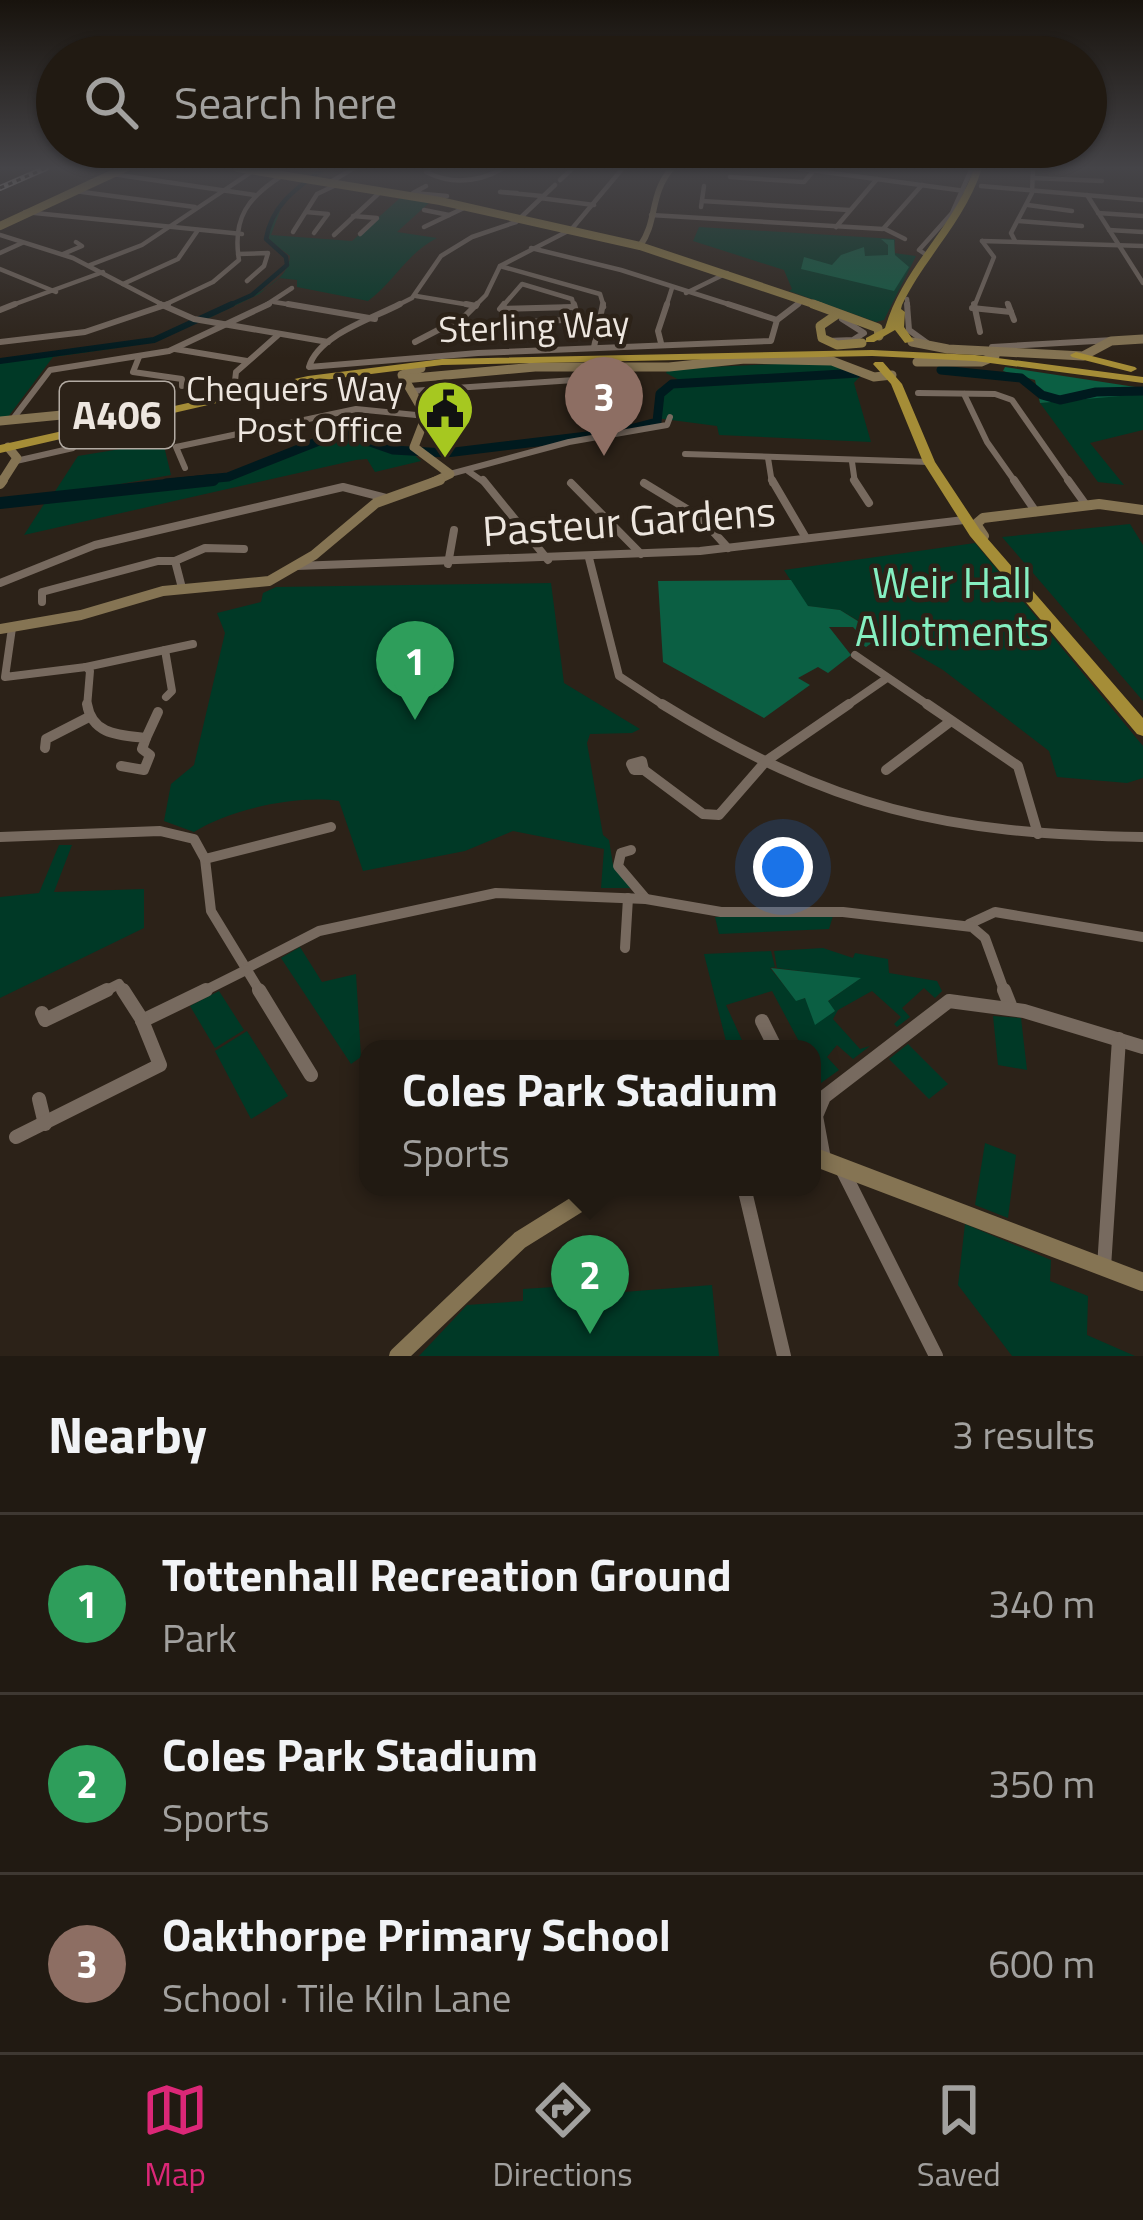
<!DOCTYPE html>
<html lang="en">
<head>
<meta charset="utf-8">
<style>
  body { margin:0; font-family:"Titillium Web",sans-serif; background:#29231b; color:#f1f3f6 }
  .you { position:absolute; left:783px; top:867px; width:42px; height:42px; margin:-30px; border:9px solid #fff; border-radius:50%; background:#1a73e8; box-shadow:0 0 0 18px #1a73e833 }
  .badge { display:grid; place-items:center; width:78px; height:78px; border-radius:50%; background:#db2777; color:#fff; font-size:39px; font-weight:700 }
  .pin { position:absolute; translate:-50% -99px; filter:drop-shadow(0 3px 6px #0008) }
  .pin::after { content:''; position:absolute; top:63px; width:42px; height:36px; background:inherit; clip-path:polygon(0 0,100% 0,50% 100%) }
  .popup { position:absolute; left:359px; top:1040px; width:462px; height:156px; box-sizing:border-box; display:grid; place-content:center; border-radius:24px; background:#211a12; filter:drop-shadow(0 3px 9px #0005); font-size:39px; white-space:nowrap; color:#a2a19f }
  .popup b { font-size:45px; color:#f1f3f6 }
  .popup::after { content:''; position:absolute; left:50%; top:100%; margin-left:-24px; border:24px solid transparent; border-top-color:#211a12 }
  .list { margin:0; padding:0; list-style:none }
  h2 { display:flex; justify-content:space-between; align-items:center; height:156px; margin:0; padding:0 48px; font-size:51px }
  h2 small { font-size:39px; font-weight:400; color:#a2a19f }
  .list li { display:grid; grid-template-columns:78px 1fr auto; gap:36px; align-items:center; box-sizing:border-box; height:180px; padding:0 48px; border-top:3px solid #3e3832 }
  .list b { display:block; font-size:45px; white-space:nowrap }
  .list p { margin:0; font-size:39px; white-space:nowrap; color:#a2a19f }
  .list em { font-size:39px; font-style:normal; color:#a2a19f }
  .icon { flex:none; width:66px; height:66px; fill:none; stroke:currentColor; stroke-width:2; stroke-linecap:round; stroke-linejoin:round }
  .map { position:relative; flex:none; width:1143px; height:1356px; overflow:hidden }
  .search { position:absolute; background:#211a12; box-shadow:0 3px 9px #0004; left:36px; right:36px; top:36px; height:132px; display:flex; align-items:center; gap:30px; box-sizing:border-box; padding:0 42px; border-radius:66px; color:#a2a19f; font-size:45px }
  .sheet { height:696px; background:#211a12 }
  nav { display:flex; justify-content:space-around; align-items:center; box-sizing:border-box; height:168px; border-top:3px solid #3e3832; background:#211a12; font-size:33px; color:#a2a19f }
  nav a { display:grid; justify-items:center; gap:6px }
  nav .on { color:#db2777 }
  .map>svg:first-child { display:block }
</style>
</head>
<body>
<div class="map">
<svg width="1143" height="1356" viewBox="0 0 1143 1356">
  <rect width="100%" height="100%" fill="#2c2218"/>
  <g fill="#003926">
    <path d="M309,181L284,200L271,235L352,241L400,198L430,202L397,232L437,238C407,253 395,281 368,301L297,287V280L279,278L259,294L207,319C226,303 288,291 290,256L269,240C269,211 287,196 309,181Z"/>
    <polygon points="699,227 895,239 894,253 916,256 884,320 876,322 789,291 792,289 784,270 693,241"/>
    <polygon points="138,345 53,357 8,417 0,418 0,363"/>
    <polygon points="820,362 863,373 854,383 871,442 719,435 717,426 656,418 658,389 681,381 666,373 668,369"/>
    <polygon points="1114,394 1143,394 1143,430 1090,443 1124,485 1098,482 1040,403"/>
    <polygon points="342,437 411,452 421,461 375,472 367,459 356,460 24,535 44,504 171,483 208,483"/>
    <polygon points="163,442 171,475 52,496 78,456"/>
    <polygon points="1130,524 1143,545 1143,701 1002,537"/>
    <polygon points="975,543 1143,746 1143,778 1127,783 1057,777 1049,751 943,670 840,610 807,606 784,570"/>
    <path d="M551,583L564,683L640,729L632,733L590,734L587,743L603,835L609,840L613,865L632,888H601L604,849L513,831L465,851L363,871L339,801C296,795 231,809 194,832L164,821L171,784L194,765L225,633L217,613L261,602L263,593L276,587Z"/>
    <polygon points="59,845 72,845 54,892 144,889 144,928 0,998 0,897 39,893"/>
    <polygon points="833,916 829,929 719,934 715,917"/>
    <polygon points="300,947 322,982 356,974 361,1057 351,1064 281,958"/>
    <polygon points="823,948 853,958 855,953 888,959 889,973 937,981 942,991 935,998 924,988 902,1008 910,1017 897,1027 894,1024 901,1017 872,991 838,1010 833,1019 860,1049 870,1046 853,1059 837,1045 827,1057 839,1070 821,1083 812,1067 812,1049 803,1049 772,991 726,1005 746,1049 728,1049 704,954 771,951 775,967 770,968 796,1000 805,998 810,1006 827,1002 859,979 777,968 774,951"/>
    <polygon points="219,991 244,1030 215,1048 190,1006"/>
    <polygon points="993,1016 1021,1018 1027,1070 998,1065"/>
    <polygon points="247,1031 288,1096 251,1119 215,1051"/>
    <polygon points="908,1044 948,1084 929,1099 889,1059"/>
    <polygon points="985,1143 1016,1155 1008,1218 975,1205"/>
    <polygon points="965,1224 1051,1260 1050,1281 1088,1296 1087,1335 1135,1356 1012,1356 958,1285"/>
    <polygon points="585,1285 586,1295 712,1285 719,1356 419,1356 467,1305 523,1301 523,1289"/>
  </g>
  <g fill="#0b5f43">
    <polygon points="881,239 894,240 895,255 909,267 894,291 801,269 804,257 832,265 841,255 864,247 865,256 888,255 888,245"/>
    <polygon points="1005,367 1142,388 1143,394 1040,403 1035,380 1003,371"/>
    <polygon points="791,580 808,606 840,610 882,636 866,647 854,640 861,636 853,627 829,627 851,655 828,673 818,667 798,678 810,685 764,718 663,662 658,581"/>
    <polygon points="771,968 861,978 828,1001 835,1011 815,1025 805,998 796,1001"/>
  </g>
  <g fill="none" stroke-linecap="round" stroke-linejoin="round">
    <path stroke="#001a1e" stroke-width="4.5" d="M225,307L252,295L287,265L286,257L266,239C272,204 297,188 324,168"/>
    <polyline stroke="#001a1e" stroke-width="6" points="0,361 154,340 232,304"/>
    <g stroke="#001a1e" stroke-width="9">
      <polyline points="941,370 1021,378 1042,395 1060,400 1096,392 1143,391"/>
      <polyline points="626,430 657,422 660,394 672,384 859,373"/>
      <polyline points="166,483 228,477 319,441 350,435 393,450 446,453 604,434"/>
    </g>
    <polyline stroke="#001a1e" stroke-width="12" points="0,503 213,480"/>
    <g stroke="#776a5f" stroke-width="4.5">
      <path d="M430,168L426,172C452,185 479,182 504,168"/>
      <polyline points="795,168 965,191"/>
      <polyline points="112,174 255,195"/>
      <polyline points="730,177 804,182 816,168"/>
      <polyline points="1033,178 1102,181"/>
      <polyline points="560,180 573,168"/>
      <polyline points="329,183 354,168"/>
      <polyline points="426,186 413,193 447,196"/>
      <polyline points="981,186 1143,200"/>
      <polyline points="75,191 195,207"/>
      <polyline points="517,193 500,192 542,196"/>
      <polyline points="1087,195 1143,283"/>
      <polyline points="540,198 594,205"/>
      <polyline points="702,201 849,210"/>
      <polyline points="1028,205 1072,211"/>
      <polyline points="701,207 704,186"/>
      <polyline points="424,210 449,215"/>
      <polyline points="25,212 242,234"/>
      <polyline points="306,212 328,214 314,233"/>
      <polyline points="1098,213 1143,216"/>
      <polyline points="651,215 883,229 922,185"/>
      <polyline points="353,216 377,218 360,234"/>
      <polyline points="1019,221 1082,226"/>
      <polyline points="424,227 466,207"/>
      <polyline points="836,227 877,179"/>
      <polyline points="885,229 905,239"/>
      <polyline points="1109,230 1143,232"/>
      <polyline points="570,231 623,168"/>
      <polyline points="293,232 317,194 336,185"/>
      <polyline points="0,235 73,258 167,307"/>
      <polyline points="334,235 378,194"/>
      <polyline points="982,241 1143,246"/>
      <polyline points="1015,241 1011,233 1032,193 1033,168"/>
      <polyline points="531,248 621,270 737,307"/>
      <polyline points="0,253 22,243"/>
      <polyline points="63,254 82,246 76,242"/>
      <polyline points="238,254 268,253 264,266 247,281"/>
      <polyline points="925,254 919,250 952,213 972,168"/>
      <polyline points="90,265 142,245 253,171"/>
      <polyline points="500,266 600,294 604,307"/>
      <polyline points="0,269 56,292"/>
      <polyline points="123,284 178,259 198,230"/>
      <polyline points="686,293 727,273"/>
      <polyline points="416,296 476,306"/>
      <polyline points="907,299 908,307"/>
      <polyline points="274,302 305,307"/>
      <polyline points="1007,303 1009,307"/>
      <polyline points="7,307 103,272"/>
      <path d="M160,307L213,282L239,260C232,218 248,197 283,175"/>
      <polyline points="263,307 292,288"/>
      <polyline points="394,307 412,298 441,256 472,237 516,222 555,185"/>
      <polyline points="474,307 486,295 500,266 568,231"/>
      <polyline points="502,307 522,284 572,299 574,307"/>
      <polyline points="563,307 574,307"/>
      <polyline points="666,307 672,288"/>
      <polyline points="794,307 804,300"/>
      <polyline points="974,307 994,257 982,241"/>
    </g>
    <g stroke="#776a5f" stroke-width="6">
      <polyline points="160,304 194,319 328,342"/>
      <polyline points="288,304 375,319"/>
      <path d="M400,304C372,319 318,335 309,367L478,353L771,341L777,320L798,304"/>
      <polyline points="466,304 476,306"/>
      <polyline points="504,304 500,309 574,307"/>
      <polyline points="574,304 578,319"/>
      <polyline points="728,304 777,320"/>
      <polyline points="907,304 909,330 927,343"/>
      <polyline points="974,304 980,332"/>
      <polyline points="1008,304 1014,320"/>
      <polyline points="972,308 1011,312"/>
      <polyline points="0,310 15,304"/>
      <polyline points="453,326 601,318"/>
      <polyline points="827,341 853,340 864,333 842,319"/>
      <polyline points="0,342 85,332 168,304"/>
      <polyline points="415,342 465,316 477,304"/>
      <polyline points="661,343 658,331 667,304"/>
      <polyline points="594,347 603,304"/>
      <polyline points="992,347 1113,340"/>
      <polyline points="175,349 247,361"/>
      <polyline points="139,357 133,372 182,379 182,386"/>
      <polyline points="234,390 236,372 278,335"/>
      <polyline points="412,391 604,378"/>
      <polyline points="918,393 995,394 1012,400 1070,483"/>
      <polyline points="964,394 987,442 1016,483"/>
      <polyline points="12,420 50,370 169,351 269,304"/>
      <polyline points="685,454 929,462"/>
      <polyline points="768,458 772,483"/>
      <polyline points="16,461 73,448"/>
      <polyline points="852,462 855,483"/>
      <polyline points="185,468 176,447 356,409 426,416"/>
      <polyline points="468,471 485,483"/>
      <polyline points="450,474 569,442 667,425 670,417"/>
    </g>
    <g stroke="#776a5f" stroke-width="8">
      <polyline points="483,480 548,560"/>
      <polyline points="772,480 806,538"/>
      <polyline points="854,480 869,503"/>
      <polyline points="1014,480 1036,512"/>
      <polyline points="1068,480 1086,505"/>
      <polyline points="571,483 641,554"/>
      <polyline points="644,483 700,517 728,548"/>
      <polyline points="589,558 619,676 666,707"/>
      <polyline points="175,561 205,548 244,549"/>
      <polyline points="448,564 454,530"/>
      <polyline points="296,566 700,551 964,520"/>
      <polyline points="0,583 95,545 343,487 386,498"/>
      <polyline points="42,602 42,592 158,561 175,561 182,588"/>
      <polyline points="12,628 5,677 86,667 90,671 87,707"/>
      <polyline points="165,650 172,691 166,697"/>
      <polyline points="855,655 931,707"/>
      <polyline points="86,667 193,644"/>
      <polyline points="845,707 887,678"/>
    </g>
    <g stroke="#776a5f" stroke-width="10">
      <path d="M87,704C92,735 119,735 146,738L142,749L150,755L144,770L121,766"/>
      <path d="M662,704C832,809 945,834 1143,837"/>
      <polyline points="927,704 1018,766 1038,834"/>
      <polyline points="146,738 158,712"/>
      <polyline points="45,748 46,739 87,718"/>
      <polygon points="642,761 644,770 634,770 631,764"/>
      <polyline points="644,770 703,814 719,815 766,761 849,704"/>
      <polyline points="886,770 951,721"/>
      <polyline points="0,837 160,831 194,839 205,859 211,911 261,993"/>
      <polyline points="631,850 621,853 618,866 646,899"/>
      <polyline points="205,859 331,827"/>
      <polyline points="969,924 995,912 1143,937"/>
      <polyline points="625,948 628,898"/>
      <polyline points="245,969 319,931 496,893 646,899 721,912 843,912 972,927 985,938 1005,993"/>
      <polyline points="101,993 119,984 125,993"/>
      <polyline points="200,993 246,970"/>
    </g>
    <g stroke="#776a5f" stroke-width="14">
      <polyline points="259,990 311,1075"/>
      <polyline points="1004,990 1010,1005"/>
      <polyline points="42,1013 45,1020 107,990"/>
      <polyline points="142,1021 206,990"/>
      <polyline points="762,1021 776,1049"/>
      <polyline points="39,1099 45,1124"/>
      <polyline points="16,1137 160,1065 141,1018 123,990"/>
      <polyline points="824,1159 816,1116 824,1097 949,1001 1024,1011 1143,1047"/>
      <polyline points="842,1169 936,1356"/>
      <polyline points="744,1187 784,1356"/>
      <polyline points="1104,1267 1119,1039"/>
    </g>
    <path stroke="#857453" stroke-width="6" d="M640,246C658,221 649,194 672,168"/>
    <g stroke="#857453" stroke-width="9">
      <polyline points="912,342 948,349 1083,356 1111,341 1143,339"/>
      <polyline points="917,362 981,362 995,356"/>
      <polyline points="421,368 402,375 426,416 414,447 450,474 431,483"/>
      <polyline points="403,379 535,367 669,367 745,359 832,361 874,377 892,375"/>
      <polyline points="0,421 72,414 80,423"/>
      <polyline points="1,483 17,458 8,447"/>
    </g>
    <g stroke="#857453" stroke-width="10">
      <polyline points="0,484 3,480"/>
      <polyline points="984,536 976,524 983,518 1099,504 1143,510"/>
      <polyline points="0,629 81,615 163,591 269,581 314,555 376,503 440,480"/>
    </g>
    <g stroke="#857453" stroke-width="18">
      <polyline points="812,1156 1143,1282"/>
      <polyline points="398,1356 520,1240 605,1187"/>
    </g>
    <g stroke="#937f47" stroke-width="8">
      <polyline points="238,168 280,175"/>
      <polyline points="275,174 440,201 640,246 822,307"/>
      <polyline points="0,226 125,168"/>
    </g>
    <g stroke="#937f47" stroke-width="9">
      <polyline points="813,304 878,328 879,336"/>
      <polyline points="836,315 820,326 822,338 837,345 862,343"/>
    </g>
    <g fill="#a58d37" fill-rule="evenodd">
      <path d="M974,168H982C966,220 925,257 902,305L901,309L905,312L904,327L914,341L905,343L895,330L874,342H866V338L885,328C904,264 953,230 974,168Z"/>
      <polygon points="872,350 975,355 1143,377 1143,383 975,361 872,356 442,365 308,382 0,453 0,445 308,376 442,359"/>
      <polygon points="1076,352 1135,367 1137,369 1131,372 1072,357 1070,355"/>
      <polygon points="875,362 883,362 902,384 935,462 980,530 1143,718 1143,736 1137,734 970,536 923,462 891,384 873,364"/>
    </g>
    <g stroke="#d3cbc4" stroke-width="6">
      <polyline id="rail" points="0,188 46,168"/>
    </g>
    <use href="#rail" stroke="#2c2218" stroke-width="3" stroke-dasharray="4.5" stroke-linecap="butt"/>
  </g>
  <linearGradient id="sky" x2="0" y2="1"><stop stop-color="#18130d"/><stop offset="0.47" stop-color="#454448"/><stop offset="1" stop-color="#454448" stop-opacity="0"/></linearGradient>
  <rect width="1143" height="358" fill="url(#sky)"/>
  <defs>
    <g id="civic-pin" transform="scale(3)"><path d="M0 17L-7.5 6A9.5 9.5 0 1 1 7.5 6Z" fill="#a6c820" stroke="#2c2218"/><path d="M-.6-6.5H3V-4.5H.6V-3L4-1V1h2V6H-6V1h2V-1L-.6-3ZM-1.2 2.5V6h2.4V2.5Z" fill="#111"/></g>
  </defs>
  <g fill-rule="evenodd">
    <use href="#civic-pin" x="445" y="409"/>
  </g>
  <g text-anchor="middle" stroke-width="9" stroke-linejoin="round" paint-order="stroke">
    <g font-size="36" fill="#ede6df" stroke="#2c2218">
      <text transform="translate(534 326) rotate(-2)" y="13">Sterling Way</text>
    </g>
    <g font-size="36" fill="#ede6df" stroke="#2c2218" text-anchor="end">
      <text x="403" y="401">Chequers Way<tspan x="403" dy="41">Post Office</tspan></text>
    </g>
    <rect fill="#2c2218" stroke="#b3aba3" stroke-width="3" x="60" y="382" width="114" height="66" rx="9"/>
    <g font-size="39" font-weight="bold" fill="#ede6df">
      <text x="117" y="429">A406</text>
    </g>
    <g font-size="42" fill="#ede6df" stroke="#2c2218">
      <text transform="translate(629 521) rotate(-4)" y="15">Pasteur Gardens</text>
    </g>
    <g font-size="42" fill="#85efc1" stroke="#2c2218">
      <text x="952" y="598">Weir Hall<tspan x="952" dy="48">Allotments</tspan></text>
    </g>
  </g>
</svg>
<div class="you"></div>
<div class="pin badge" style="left:415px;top:720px;background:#2e9e5b">1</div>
<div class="pin badge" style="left:590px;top:1334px;background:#2e9e5b">2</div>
<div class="popup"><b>Coles Park Stadium</b>Sports</div>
<div class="pin badge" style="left:604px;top:456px;background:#8d6e63">3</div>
<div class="search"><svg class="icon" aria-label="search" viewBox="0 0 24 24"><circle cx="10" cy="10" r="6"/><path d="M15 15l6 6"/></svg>Search here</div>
</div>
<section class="sheet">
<h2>Nearby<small>3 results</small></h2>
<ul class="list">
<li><span class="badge" style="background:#2e9e5b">1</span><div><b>Tottenhall Recreation Ground</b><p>Park</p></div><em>340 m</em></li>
<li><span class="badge" style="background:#2e9e5b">2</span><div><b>Coles Park Stadium</b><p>Sports</p></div><em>350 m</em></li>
<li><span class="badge" style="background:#8d6e63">3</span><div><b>Oakthorpe Primary School</b><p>School · Tile Kiln Lane</p></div><em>600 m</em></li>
</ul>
</section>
<nav>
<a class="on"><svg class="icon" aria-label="map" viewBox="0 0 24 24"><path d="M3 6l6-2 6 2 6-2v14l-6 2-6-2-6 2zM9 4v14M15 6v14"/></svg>Map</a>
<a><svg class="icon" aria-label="directions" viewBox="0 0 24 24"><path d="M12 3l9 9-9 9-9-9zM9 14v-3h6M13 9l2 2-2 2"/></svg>Directions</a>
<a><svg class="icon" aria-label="saved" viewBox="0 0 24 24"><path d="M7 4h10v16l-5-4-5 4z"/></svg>Saved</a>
</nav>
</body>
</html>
